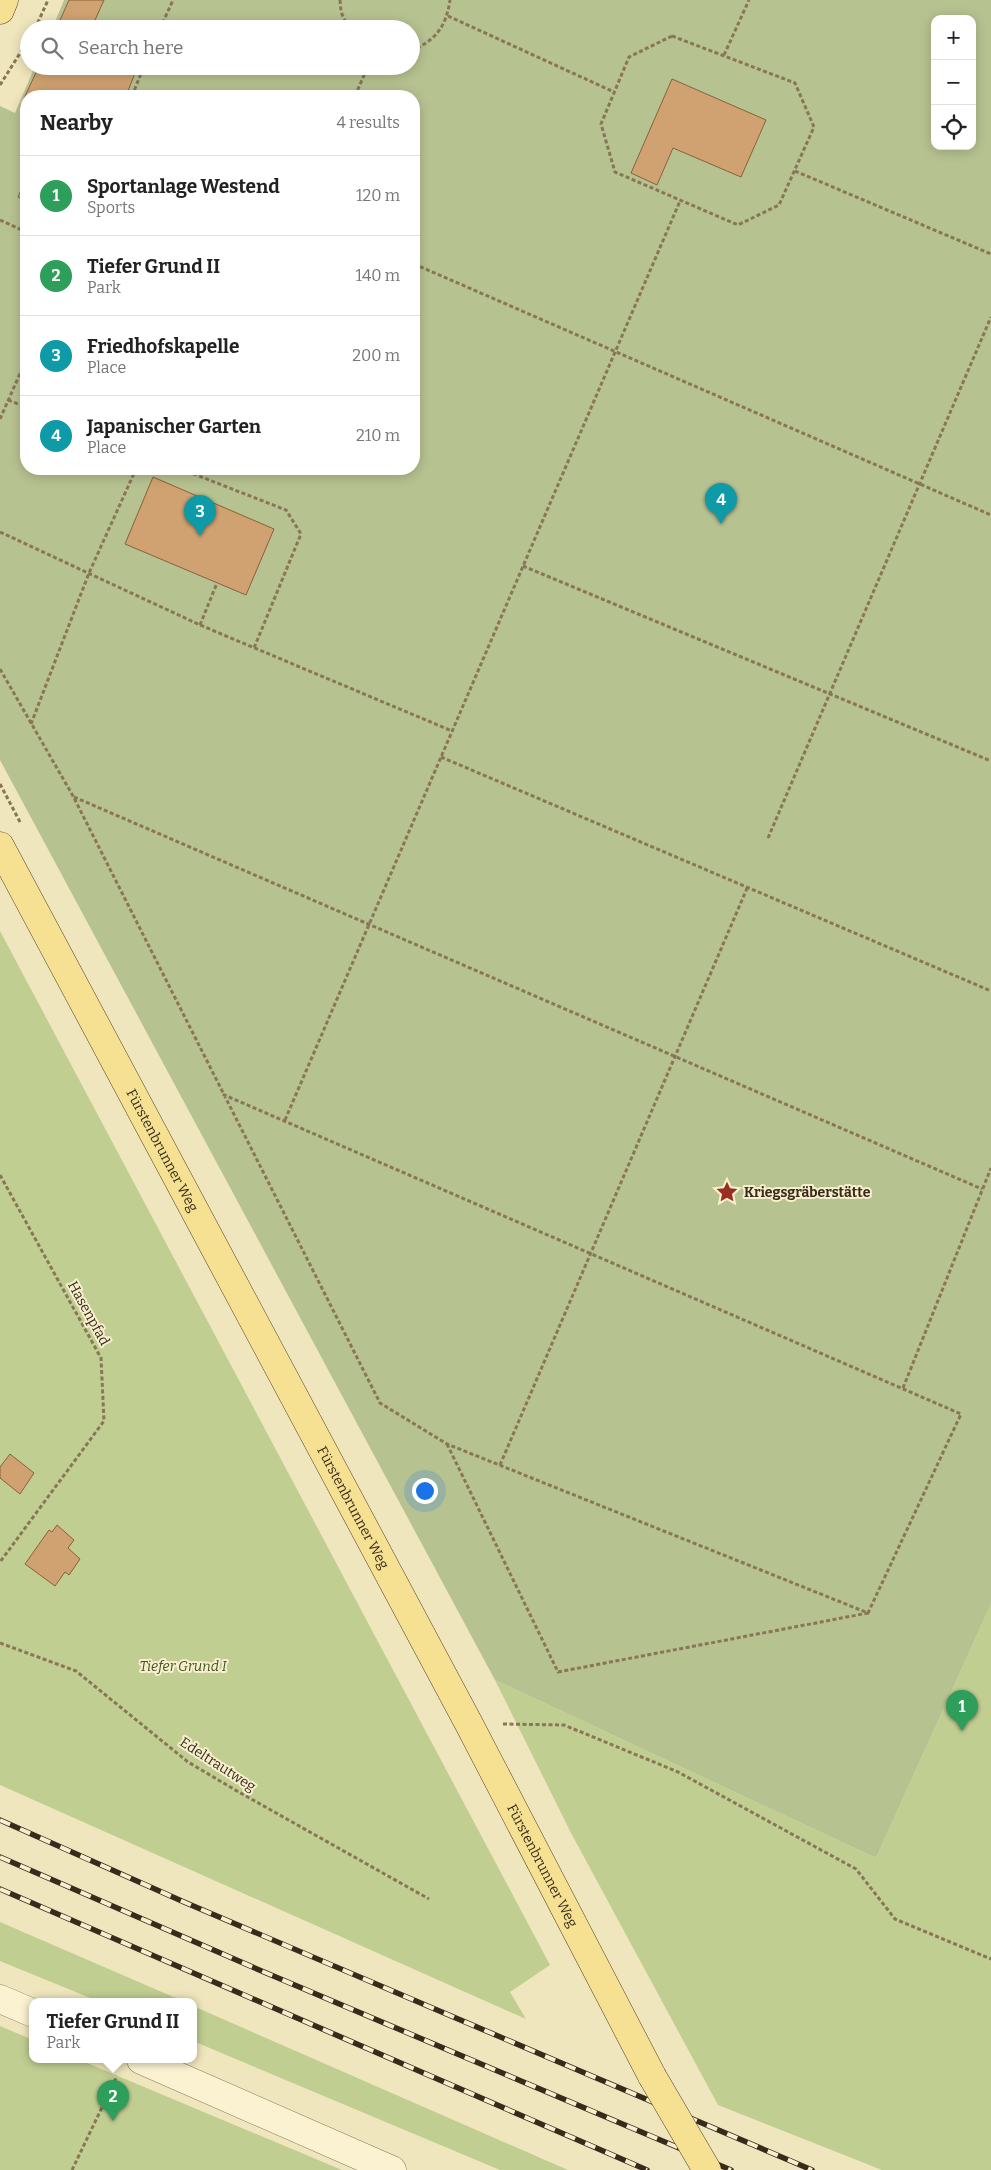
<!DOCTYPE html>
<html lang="en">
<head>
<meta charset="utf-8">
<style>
  body { margin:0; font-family:Bitter,serif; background:#f6f6f6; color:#222 }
  .controls { position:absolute; right:15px; top:15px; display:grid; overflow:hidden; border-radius:10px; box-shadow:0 2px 12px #0003 }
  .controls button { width:45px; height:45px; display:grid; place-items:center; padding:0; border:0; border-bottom:1px solid #e0e0e0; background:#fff; color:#222; font:25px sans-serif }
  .you { position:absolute; left:424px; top:1490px; width:18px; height:18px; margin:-12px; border:4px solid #fff; border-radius:50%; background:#1a73e8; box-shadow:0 0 0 8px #1a73e833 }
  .badge { display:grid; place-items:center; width:32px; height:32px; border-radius:50%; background:#9a2e23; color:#fff; font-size:16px; font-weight:700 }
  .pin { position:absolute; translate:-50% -41px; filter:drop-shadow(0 1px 2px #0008) }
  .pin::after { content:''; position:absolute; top:26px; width:18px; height:15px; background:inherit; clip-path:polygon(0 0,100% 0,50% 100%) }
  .popup { position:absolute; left:29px; top:1998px; width:168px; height:65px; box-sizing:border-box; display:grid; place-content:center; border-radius:10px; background:#fff; filter:drop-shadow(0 1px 4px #0005); font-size:16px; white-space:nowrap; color:#767676 }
  .popup b { font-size:19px; color:#222 }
  .popup::after { content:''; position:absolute; left:50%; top:100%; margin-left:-10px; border:10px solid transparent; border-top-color:#fff }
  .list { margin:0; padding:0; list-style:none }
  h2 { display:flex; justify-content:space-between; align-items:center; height:65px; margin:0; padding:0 20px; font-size:21px }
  h2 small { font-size:16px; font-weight:400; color:#767676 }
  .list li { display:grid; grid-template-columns:32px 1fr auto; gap:15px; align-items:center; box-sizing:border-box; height:80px; padding:0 20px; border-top:1px solid #e0e0e0 }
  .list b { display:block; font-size:19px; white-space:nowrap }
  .list p { margin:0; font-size:16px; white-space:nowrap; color:#767676 }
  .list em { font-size:16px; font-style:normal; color:#767676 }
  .icon { flex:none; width:28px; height:28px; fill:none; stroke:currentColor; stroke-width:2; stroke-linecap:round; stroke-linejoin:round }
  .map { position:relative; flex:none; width:991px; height:2170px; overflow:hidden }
  .search { position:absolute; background:#fff; box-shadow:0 2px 12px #0003; left:20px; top:20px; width:400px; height:55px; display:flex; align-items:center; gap:12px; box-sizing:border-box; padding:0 18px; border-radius:28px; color:#767676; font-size:19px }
  .panel { position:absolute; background:#fff; box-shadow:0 2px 12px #0003; left:20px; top:90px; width:400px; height:385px; border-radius:20px }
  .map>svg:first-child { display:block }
</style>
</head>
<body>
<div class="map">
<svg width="991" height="2170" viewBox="0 0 991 2170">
  <rect width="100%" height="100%" fill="#f0e6bd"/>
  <g fill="#c1ce91">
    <polygon points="0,931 550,1965 510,1992 526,2019 0,1785"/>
    <polygon points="991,1604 991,2170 882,2170 718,2105 571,1833 495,1680 876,1858"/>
    <polygon points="0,1922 185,2002 100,2002 0,1961"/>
    <polygon points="193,2006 568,2170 500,2170 193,2041"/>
    <polygon points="0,2026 33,2040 33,2060 80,2060 342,2170 0,2170"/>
  </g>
  <path fill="#b7c291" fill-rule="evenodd" d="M64,0H991V1604L876,1858L495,1680L0,760V106L15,113L35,66H411V29H52ZM935,19H972V146H935ZM26,96H414V469H26Z"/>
  <g fill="#d0a271" stroke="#88613a">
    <polygon points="69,0 104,0 91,29 56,29"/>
    <polygon points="39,66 121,66 135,73 126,96 26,96 26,110 20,107"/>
    <polygon points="672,79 766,120 741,177 673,148 657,185 631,173"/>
    <polygon points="26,179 26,201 18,197"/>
    <polygon points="153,477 274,529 246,595 125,544"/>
    <polygon points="10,1454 34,1473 20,1494 0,1478 0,1467"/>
    <polygon points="57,1525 74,1540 68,1548 80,1559 69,1575 65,1572 55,1586 25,1564 49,1530 52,1532"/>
  </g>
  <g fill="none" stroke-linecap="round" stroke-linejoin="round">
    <g stroke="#887656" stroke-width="29">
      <g id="minor">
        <polyline points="0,1999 33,2013"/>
        <polyline points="141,2060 392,2170"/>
      </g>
    </g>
    <g stroke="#55432a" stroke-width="29">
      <g id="major">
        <polyline points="0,10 4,0"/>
        <path id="s1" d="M0,846L469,1724L652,2076"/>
      </g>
    </g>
    <g stroke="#887656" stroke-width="3" stroke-dasharray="4 2.5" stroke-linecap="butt">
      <polyline points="340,0 341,12 349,29"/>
      <polyline points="448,16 614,92"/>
      <polyline points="35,29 48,0"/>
      <polyline points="160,29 173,0"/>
      <polygon points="672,36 795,83 814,127 779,205 738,225 615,172 601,124 629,57"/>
      <path d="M411,51C436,40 446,27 450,0"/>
      <polyline points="724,55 749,0"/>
      <polyline points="0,85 29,39"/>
      <polyline points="132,96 144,66"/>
      <polyline points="355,96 368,66"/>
      <polyline points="795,171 991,254"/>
      <polyline points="0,220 26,232"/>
      <polyline points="414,264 991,515"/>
      <polyline points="8,400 26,407"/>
      <polyline points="0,419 26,360"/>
      <polyline points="181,469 286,510 301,534 254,648"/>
      <polyline points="0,532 200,625 452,731"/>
      <polyline points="523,566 991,761"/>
      <polyline points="200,625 217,583"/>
      <polyline points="0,669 73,796 380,1403 447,1444 868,1613 961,1414 222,1094"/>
      <polyline points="31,724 89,573 136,469"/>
      <polyline points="441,757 991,991"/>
      <polyline points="0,784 20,822"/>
      <polyline points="74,797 982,1189"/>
      <polyline points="768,838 991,317"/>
      <polyline points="285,1120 680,201"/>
      <polyline points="0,1175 101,1358 104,1421 0,1562"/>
      <polyline points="903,1388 991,1168"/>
      <polyline points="447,1444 558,1672 868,1613"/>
      <polyline points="500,1465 748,886"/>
      <polyline points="0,1643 76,1671 188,1762 237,1791 429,1899"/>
      <polyline points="503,1724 564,1725 678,1772 856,1869 895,1919 991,1959"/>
      <polyline points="72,2170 117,2076"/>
    </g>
    <use href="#minor" stroke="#faf2d1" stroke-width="28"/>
    <use href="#major" stroke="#f6e192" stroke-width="28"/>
    <g stroke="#372b1b" stroke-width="5.5">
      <g id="rail">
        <polyline points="0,1820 184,1902 812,2170"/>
        <polyline points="0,1857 264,1972 731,2170"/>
        <polyline points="0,1889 647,2170"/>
      </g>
    </g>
    <use href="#rail" stroke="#f7efcd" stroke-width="4" stroke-dasharray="11" stroke-linecap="butt"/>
    <g stroke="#55432a" stroke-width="29" stroke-linecap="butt">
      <polyline id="major-bridge" points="652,2076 707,2170"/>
    </g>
    <use href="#major-bridge" stroke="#f6e192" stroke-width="28"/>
  </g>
  <defs>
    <g id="sight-bare" transform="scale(1.725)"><path d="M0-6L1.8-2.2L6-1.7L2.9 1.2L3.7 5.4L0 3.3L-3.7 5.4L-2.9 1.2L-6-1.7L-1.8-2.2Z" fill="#9a2e23" stroke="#f7efcd" stroke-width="2.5" paint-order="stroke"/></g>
  </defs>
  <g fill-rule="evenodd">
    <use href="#sight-bare" x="727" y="1192"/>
  </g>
  <g text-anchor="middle" stroke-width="4" stroke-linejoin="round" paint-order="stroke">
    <g font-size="14" fill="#372b1b" stroke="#f7efcd">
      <text dy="5" stroke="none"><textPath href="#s1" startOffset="345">Fürstenbrunner Weg</textPath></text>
      <text transform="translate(89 1313) rotate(61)" y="5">Hasenpfad</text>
      <text dy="5" stroke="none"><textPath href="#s1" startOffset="750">Fürstenbrunner Weg</textPath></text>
      <text transform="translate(218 1764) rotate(33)" y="5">Edeltrautweg</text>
      <text dy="5" stroke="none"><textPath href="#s1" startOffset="1155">Fürstenbrunner Weg</textPath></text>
    </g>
    <g font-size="14" font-weight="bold" fill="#372b1b" stroke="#f7efcd" text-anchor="start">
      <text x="744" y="1197">Kriegsgräberstätte</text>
    </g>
    <g font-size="14" font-style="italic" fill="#425421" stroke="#f7efcd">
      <text x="183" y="1671">Tiefer Grund I</text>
    </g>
  </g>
</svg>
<div class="controls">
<button>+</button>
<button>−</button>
<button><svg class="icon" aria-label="locate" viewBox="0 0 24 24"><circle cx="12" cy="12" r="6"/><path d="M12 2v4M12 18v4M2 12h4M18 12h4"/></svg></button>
</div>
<div class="you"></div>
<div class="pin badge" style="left:962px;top:1731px;background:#2e9e5b">1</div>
<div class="pin badge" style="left:113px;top:2121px;background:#2e9e5b">2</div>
<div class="popup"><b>Tiefer Grund II</b>Park</div>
<div class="pin badge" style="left:200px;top:536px;background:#0f9aa8">3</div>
<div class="pin badge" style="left:721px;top:524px;background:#0f9aa8">4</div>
<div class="search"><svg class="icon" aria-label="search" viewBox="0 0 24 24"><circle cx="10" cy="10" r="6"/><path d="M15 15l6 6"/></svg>Search here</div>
<section class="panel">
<h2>Nearby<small>4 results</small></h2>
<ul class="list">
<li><span class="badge" style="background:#2e9e5b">1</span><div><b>Sportanlage Westend</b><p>Sports</p></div><em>120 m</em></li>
<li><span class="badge" style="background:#2e9e5b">2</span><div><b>Tiefer Grund II</b><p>Park</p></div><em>140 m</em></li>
<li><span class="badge" style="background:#0f9aa8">3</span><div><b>Friedhofskapelle</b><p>Place</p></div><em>200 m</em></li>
<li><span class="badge" style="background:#0f9aa8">4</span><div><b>Japanischer Garten</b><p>Place</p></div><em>210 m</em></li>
</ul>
</section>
</div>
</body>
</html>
